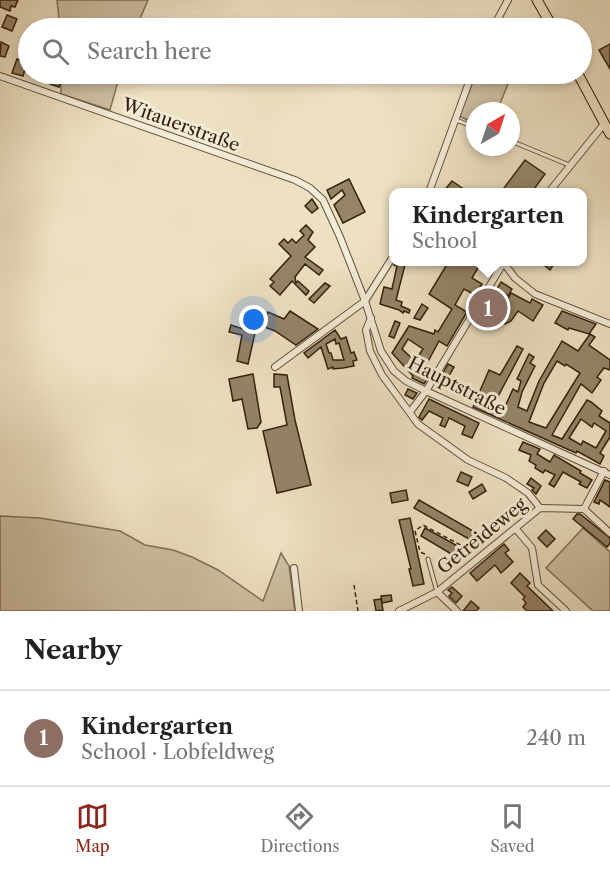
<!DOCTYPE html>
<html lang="en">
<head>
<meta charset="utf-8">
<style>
  body { margin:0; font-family:"Libre Caslon Text",serif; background:#f2f2f2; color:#222 }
  .compass { position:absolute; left:466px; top:102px; width:54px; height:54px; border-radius:50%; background:#fff; box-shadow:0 3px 9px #0003; rotate:39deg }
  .you { position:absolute; left:254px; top:320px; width:21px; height:21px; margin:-15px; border:4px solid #fff; border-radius:50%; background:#1a73e8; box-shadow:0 0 0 9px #1a73e833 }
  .badge { display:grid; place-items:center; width:39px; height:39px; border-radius:50%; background:#8f2418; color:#fff; font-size:20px; font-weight:700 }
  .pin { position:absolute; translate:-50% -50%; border:3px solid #fff; box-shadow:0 2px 6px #0006 }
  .popup { position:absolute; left:389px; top:188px; width:198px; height:78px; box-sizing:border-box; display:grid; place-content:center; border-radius:12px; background:#fff; filter:drop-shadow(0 2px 4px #0005); font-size:20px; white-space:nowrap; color:#767676 }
  .popup b { font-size:22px; color:#222 }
  .popup::after { content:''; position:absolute; left:50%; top:100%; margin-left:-12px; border:12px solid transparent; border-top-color:#fff }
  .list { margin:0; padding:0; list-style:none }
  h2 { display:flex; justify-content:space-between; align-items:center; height:78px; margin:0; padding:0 24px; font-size:26px }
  h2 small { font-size:20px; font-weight:400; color:#767676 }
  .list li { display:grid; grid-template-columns:39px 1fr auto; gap:18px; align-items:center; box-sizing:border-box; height:96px; padding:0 24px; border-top:2px solid #e0e0e0 }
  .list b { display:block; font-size:22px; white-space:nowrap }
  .list p { margin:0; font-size:20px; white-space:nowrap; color:#767676 }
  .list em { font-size:20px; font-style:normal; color:#767676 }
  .icon { flex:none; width:33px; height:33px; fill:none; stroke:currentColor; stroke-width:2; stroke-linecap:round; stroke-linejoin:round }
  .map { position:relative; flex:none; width:610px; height:611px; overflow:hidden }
  .search { position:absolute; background:#fff; box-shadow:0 3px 9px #0003; left:18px; right:18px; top:18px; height:66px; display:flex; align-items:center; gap:15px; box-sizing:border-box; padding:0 21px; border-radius:33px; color:#767676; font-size:22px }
  .sheet { height:174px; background:#fff }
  nav { display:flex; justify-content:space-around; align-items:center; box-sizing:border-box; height:84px; border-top:2px solid #e0e0e0; background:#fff; font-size:16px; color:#767676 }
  nav a { display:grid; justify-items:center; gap:3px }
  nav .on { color:#8f2418 }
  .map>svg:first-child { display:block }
</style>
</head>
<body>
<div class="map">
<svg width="610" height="611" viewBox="0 0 610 611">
  <rect width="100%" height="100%" fill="#eee1c3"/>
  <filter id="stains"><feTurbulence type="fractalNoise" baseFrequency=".00333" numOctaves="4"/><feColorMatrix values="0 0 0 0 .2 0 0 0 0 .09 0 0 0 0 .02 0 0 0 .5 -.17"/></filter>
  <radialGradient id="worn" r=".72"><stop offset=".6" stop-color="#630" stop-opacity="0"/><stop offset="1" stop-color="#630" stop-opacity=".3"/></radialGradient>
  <g fill="#cec0a4" stroke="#817057" stroke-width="1.5">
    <polygon points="57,0 148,0 136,28 60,28"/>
    <polygon points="65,74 120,74 110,110 61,94 61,84"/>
    <polygon points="476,74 512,74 497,111 475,111 475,123 459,116"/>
    <polygon points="0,516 40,518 120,531 145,545 173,550 192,557 218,570 263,601 281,553 289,566 295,611 0,611"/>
    <polygon points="583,528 610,552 610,611 593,611 546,568"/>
  </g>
  <g fill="#95846a" stroke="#34200a" stroke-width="1.5" fill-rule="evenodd">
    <polygon points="0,0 18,0 15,7 11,6 10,11 0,7"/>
    <polygon points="7,15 17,19 12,31 2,27"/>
    <polygon points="1,42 9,46 5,57 0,56"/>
    <polygon points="610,44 610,69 599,50"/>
    <polygon points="17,59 22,61 21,64 26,66 23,76 12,73"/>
    <polygon points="54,74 64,74 59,87 50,84"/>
    <polygon points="525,160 545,174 532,192 501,192"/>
    <polygon points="349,179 365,212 343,223 334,205 345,195 342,190 331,199 327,190"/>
    <polygon points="452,181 468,192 443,192"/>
    <polygon points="312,199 318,208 312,213 305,206"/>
    <polygon points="306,225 313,232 308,240 315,247 305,257 323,270 319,275 305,264 295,277 296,283 298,281 309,291 306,295 292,281 280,295 270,286 274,282 270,279 291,256 279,244 284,239 288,243 292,239 296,243 304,235 300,231"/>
    <polygon points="396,261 406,261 396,300 402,302 401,306 410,310 409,313 404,311 403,313 399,310 380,304 384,287 392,289 397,266 394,265"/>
    <path d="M449,261H482L472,278L482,284L475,295L464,289L455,305L467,312L447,346L439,341L423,371L430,375L424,384L412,378L413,376L392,353L409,326L434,334L435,330L438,332L452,309L429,294ZM408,339L423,349L415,361L402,349Z"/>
    <polygon points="539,261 556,261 550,270"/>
    <polygon points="501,282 512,289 508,296 497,289"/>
    <polygon points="325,283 330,286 314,303 309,299"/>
    <polygon points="511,293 530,303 532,299 543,305 533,321 518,311 511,321 505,324 498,323 496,325 478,315 486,302 501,311"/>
    <polygon points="422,304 428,308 420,320 414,318"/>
    <polygon points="290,311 318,329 296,345 275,331 262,326 268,312 284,319"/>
    <polygon points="562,311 596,324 589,334 569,328 568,330 555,323"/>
    <polygon points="395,321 400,323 394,338 389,336"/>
    <polygon points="231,325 255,333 248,364 237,361 242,335 229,332"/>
    <path d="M335,330L341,339L346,337L351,353L354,352L357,360L353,361L354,366L343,368L333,369V367L328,369L321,347L308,358L304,353ZM335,339L336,344L339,343L344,360H333L331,353H329L326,344Z"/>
    <path d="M590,334L595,337L589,345L610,360V370L604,368L597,377L601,380L592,393L581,384L552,435L562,439L587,400L591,402L602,411L599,416L610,423V437L600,453L604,456L600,464L577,451L576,453L473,407L489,370L500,375L517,346L523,349L492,408L502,413L513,389L518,392L521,381L517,379L529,354L534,357L530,363L535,366L522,392L518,407L527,411L539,381L562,341L578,351ZM557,361L565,366L566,364L580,373L546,428L529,422L544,383ZM581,419L592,427L594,423L606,431L596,448L583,441L581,445L569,438Z"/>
    <polygon points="448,364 454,367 446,381 440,378"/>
    <polygon points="253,374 261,422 257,428 248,429 242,399 233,401 229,379"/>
    <polygon points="274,374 287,375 295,420 311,485 277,493 263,431 287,425 280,387 274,387"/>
    <polygon points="408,389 417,393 413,399 405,395"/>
    <polygon points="429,399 479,423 472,438 462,434 465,426 449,418 445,427 440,425 443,418 429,411 422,420 419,417"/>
    <polygon points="523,442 540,449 537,454 550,462 554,455 581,471 580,473 592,480 587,488 579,484 581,482 563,472 554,487 549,484 555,475 545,470 543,473 535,468 536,465 529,461 531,455 519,450"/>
    <polygon points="461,472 472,477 468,486 457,481"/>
    <polygon points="531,478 541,486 536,494 532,490 534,488 527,484"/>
    <polygon points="605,480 610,482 610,507 600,500 599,504 594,502"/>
    <polygon points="482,484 486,491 473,499 469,492"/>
    <polygon points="406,490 408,500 392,503 390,493"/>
    <polygon points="419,500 480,535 476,543 414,508"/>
    <polygon points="577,514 580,514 610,538 610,543 607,547 573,519"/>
    <polygon points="410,518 424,584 413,586 409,569 411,569 399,520"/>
    <polygon points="425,528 463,549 458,558 421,536"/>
    <polygon points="546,530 555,539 547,547 538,538"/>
    <polygon points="504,544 509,550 505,553 513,562 501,573 495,565 477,581 470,573"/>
    <polygon points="520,573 530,583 527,586 553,611 527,611 523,607 526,603 523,599 525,597 511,583"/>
    <polygon points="452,587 462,596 456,603 449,596 452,593 448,590"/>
    <polygon points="391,595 392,601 382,603 381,596"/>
    <polygon points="381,599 383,610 376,611 374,600"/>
    <polygon points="471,601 479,608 476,611 463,611"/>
  </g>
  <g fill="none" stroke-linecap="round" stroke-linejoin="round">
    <g stroke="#625038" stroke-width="5">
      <g id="service">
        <polyline points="456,120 475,127"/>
        <polyline points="511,141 569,165"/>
        <polyline points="428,559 437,592"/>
      </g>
    </g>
    <g stroke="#625038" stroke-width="8">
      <g id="minor">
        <polyline points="493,28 508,0"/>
        <polyline points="0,76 295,180 310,188 323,200 340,237 365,301 381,351 394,371 406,381 426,391 610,475"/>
        <polyline points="429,192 472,74"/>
        <polyline points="549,192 604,124"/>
        <polyline points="503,262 515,278 535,294 610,324"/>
        <polyline points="371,318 366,330 370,351 382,375 418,424 468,460 506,478 528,493 540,508"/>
        <polyline points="275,367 365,301 394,255"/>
        <polyline points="410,412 426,391 504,262"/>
        <polyline points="584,509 610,533"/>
        <polyline points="516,529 532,548 538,585 566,611"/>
        <polyline points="294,568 299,611"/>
        <polyline points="437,592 457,611"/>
        <polyline points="399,611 437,592 540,508 584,509 604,471"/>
      </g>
    </g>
    <g stroke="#34200a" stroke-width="11">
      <g id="primary">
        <polyline points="537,0 553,28"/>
        <polyline points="578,74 610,134"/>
      </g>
    </g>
    <g stroke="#34200a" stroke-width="1.5" stroke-dasharray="4.5 3" stroke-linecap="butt">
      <polyline points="425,554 420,552 415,531 423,525 466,548 473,556"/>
      <polyline points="354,585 358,611"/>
    </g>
    <use href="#service" stroke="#f4ecd8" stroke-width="3"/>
    <use href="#minor" stroke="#f4ecd8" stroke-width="6"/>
    <use href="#primary" stroke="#eee1c3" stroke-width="9"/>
  </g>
  <g text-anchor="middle" stroke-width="6" stroke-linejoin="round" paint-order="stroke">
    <g font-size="18" fill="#34200a" stroke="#f4ecd8">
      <text transform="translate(181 125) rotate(20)" y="6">Witauerstraße</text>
      <text transform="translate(457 386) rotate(27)" y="6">Hauptstraße</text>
      <text transform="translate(482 536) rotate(-39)" y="6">Getreideweg</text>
    </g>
  </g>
  <rect width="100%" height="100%" filter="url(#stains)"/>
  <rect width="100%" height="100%" fill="url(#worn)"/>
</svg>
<svg class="compass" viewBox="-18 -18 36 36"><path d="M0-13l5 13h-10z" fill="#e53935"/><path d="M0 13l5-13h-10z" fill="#767676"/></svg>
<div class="you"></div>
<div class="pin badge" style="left:488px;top:308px;background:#8d6e63">1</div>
<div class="popup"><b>Kindergarten</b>School</div>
<div class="search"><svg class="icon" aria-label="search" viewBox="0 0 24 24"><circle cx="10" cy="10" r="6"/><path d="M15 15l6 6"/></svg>Search here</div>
</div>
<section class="sheet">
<h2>Nearby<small></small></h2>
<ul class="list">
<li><span class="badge" style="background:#8d6e63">1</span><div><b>Kindergarten</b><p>School · Lobfeldweg</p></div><em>240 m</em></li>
</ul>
</section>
<nav>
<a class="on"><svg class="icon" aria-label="map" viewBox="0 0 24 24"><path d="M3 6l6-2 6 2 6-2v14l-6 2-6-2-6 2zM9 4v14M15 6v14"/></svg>Map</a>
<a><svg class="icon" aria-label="directions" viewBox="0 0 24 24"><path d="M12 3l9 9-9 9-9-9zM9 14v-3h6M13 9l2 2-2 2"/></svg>Directions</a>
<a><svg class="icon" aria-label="saved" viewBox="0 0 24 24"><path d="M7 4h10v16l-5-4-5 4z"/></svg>Saved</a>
</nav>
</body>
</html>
